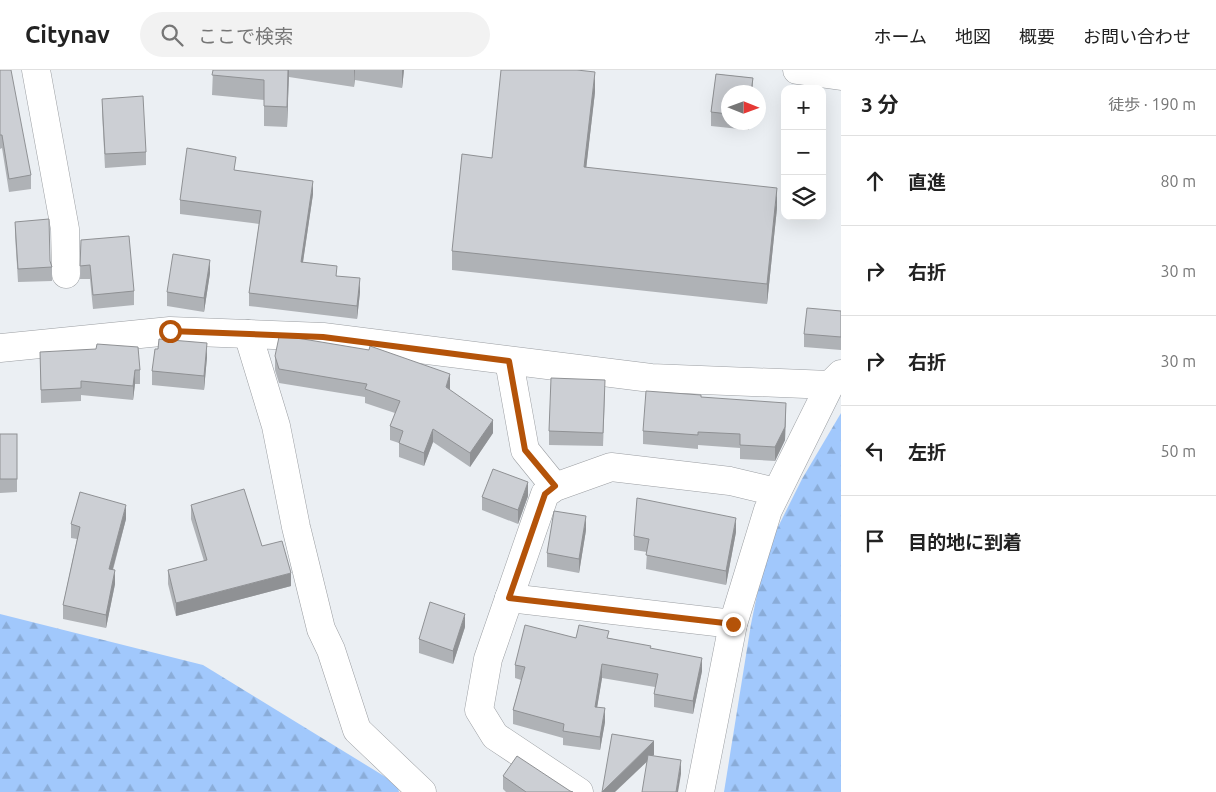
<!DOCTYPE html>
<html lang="ja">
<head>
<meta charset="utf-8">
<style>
  body { margin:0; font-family:Ubuntu,"Noto Sans JP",sans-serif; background:#f2f2f2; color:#222 }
  .controls { position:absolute; right:15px; top:15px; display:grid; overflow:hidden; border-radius:10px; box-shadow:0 5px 20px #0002 }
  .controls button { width:45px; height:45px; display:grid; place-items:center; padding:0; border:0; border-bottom:1px solid #e0e0e0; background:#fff; color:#222; font:25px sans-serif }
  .compass { position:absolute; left:721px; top:15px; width:45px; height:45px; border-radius:50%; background:#fff; box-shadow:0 5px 20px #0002; rotate:91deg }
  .stop { position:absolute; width:15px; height:15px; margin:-11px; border:4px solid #b45309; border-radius:50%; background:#fff }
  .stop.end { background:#b45309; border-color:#fff; box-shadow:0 1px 5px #0008 }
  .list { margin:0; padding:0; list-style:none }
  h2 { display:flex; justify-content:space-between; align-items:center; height:65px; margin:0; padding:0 20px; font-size:21px }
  h2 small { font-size:16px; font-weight:400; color:#767676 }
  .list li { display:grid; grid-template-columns:32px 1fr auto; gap:15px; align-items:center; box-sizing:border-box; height:90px; padding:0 20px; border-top:1px solid #e0e0e0 }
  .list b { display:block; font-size:19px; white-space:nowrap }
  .list em { font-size:16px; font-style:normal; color:#767676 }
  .icon { flex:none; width:28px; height:28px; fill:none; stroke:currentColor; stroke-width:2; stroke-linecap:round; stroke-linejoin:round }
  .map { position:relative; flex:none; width:841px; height:722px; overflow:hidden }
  header { display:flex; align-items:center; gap:30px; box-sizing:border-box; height:70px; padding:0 25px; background:#fff; border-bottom:1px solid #e0e0e0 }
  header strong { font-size:24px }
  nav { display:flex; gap:28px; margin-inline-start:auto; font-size:18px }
  .search { width:350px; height:45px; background:#f2f2f2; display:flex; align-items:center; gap:12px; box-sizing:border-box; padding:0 18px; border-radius:28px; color:#767676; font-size:19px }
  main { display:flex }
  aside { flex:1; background:#fff }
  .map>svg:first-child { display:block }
</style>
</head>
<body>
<header>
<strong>Citynav</strong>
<div class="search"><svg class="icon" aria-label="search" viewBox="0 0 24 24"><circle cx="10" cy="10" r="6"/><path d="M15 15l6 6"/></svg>ここで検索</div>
<nav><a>ホーム</a><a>地図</a><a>概要</a><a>お問い合わせ</a></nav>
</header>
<main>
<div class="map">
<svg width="841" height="722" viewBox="0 0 841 722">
  <defs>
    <pattern id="forest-firs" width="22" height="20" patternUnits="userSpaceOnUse" patternTransform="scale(1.25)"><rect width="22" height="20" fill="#a1c8fc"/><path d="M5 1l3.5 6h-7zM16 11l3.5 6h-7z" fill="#8aacd8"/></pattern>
  </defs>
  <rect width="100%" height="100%" fill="#ebeff3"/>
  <g fill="url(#forest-firs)">
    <polygon points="841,343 841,722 724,722 751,554 766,481 802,409"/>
    <polygon points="0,544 203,595 397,714 399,722 0,722"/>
  </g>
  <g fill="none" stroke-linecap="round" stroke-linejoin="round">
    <g stroke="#9b9ea2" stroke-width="29">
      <g id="minor">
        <polyline points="36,0 65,159 66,204"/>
        <polyline points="797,0 841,6"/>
        <polyline points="248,264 276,356 296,457 321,559 331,580 357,660 422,722"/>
        <polyline points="0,278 170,261 248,264 323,267 651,308 830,315"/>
        <polyline points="509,291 525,380 555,417"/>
        <polyline points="509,528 733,554"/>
        <polyline points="579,722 495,666 479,640 488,589 545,424 555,417 611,397 730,411 776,422"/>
        <polyline points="700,722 733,554 768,440 830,315 841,304"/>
      </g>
    </g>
    <use href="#minor" stroke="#fff" stroke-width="28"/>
  </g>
  <g fill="#afb2b6">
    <polygon points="0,0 31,105 31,119 9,122 2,78 0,79"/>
    <polygon points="213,0 404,0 402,18 355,10 354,17 289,7 287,57 264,56 264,30 212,25"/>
    <polygon points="716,4 753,8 753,22 728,22 728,52 750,52 749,60 711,56 711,42"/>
    <polygon points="595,22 586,98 777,138 767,234 452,200 452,181 492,88"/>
    <polygon points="102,29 146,82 146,95 105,98 102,42"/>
    <polygon points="236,100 313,124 303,192 337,206 360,222 357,249 249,236 249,223 259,154 180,144 180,130"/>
    <polygon points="15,152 50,191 52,197 52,211 18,212 15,165"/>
    <polygon points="81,170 134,221 134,235 93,239 90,209 80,209"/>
    <polygon points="210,203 204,242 167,236 167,222"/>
    <polygon points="841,241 841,280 804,277 804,264"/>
    <polygon points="40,282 140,300 140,314 135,314 133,330 81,325 81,331 41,333"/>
    <polygon points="275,286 450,318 450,320 493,363 470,397 433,372 424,396 399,387 399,373 390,370 390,356 395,343 365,333 365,327 279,313 275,300"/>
    <polygon points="207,287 204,320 152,315 152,301"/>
    <polygon points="605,324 603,376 549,375 549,361"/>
    <polygon points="701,327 786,346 785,370 775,391 740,389 740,378 698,375 698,379 643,374 643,361"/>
    <polygon points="0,364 17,364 17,422 0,423"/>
    <polygon points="528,426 518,454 482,440 482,427"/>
    <polygon points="191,435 262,476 291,516 176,546 168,514 168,500 204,491 191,449"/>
    <polygon points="126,449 113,500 115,514 106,558 63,549 63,535 77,469 71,468 71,454"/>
    <polygon points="586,460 579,503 547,497 547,483"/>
    <polygon points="736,462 726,515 646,499 647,482 634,480 634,466"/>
    <polygon points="465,557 453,594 419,583 419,569"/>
    <polygon points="576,568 609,568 651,578 702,601 693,644 654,637 654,624 655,617 602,608 597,637 605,652 600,680 563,675 563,668 513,654 513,640 521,610 515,608 515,595"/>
    <polygon points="503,706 570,721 573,722 506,722 503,719"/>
  </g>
  <g fill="#8f9194">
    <polygon points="288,0 289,0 287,57 287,37"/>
    <polygon points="354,0 355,0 354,17"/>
    <polygon points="402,0 404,0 402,18"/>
    <polygon points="595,2 595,22 584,117 584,97"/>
    <polygon points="313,111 313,124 301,205 301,192"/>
    <polygon points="777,118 777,138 767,234 767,214"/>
    <polygon points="210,190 210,203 204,242 204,228"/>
    <polygon points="360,208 360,222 357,249 357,236"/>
    <polygon points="207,273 207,287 204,320 204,306"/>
    <polygon points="135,300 135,314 133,330 133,316"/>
    <polygon points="450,304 450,318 446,331 446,317"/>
    <polygon points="786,333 785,370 775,391 775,377"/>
    <polygon points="493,350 493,363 470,397 470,383"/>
    <polygon points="433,359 433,372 424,396 424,383"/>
    <polygon points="528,412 528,426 518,454 518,440"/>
    <polygon points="126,435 126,449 109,513 109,499"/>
    <polygon points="586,446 586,460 579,503 579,489"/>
    <polygon points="736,448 736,462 726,515 726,501"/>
    <polygon points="115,500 115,514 106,558 106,545"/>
    <polygon points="291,503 291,516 176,546 176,533"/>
    <polygon points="465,544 465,557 453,594 453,581"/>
    <polygon points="702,588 702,601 693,644 693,631"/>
    <polygon points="602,594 602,608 595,650 595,637"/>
    <polygon points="605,638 605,652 600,680 600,667"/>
    <polygon points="654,671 654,685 615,722 602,722"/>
    <polygon points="681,690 681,704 678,722 676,722"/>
  </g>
  <g fill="#cccfd4" stroke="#8f9194">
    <polygon points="0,0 11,0 31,105 9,109 2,65 0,65"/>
    <polygon points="213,0 288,0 287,37 264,36 264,10 212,5"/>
    <polygon points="501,0 577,0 595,2 584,97 777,118 767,214 452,181 462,84 492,88"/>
    <polygon points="716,4 753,8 751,22 728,22 728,44 711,42"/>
    <polygon points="143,26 146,82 105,84 102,29"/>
    <polygon points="187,78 236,87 234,100 313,111 301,192 337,196 336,206 360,208 357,236 249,223 261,141 180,130"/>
    <polygon points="49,149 50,191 52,197 18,199 15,152"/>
    <polygon points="129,166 134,221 93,225 90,195 80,196 81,170"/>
    <polygon points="173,184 210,190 204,228 167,222"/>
    <polygon points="807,238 841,241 841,267 804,264"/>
    <polygon points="279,267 297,268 369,280 370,276 450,304 446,317 493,350 470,383 433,359 424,383 399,373 403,361 390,356 400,331 365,319 367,314 279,299 275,286"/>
    <polygon points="159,269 207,273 204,306 152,301 155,279 158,279"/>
    <polygon points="97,274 138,277 140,300 135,300 133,316 81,311 81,318 41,320 40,282 96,279"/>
    <polygon points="551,308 605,310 603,363 549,361"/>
    <polygon points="646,321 701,325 701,327 786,333 785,357 775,377 740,375 740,364 698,362 698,365 643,361"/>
    <rect x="0" y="364" width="17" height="45"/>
    <polygon points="493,399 528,412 518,440 482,427"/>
    <polygon points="244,419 262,476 282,471 291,503 176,533 168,500 207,490 191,435"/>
    <polygon points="80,422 126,435 109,499 115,500 106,545 63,535 80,457 71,454"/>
    <polygon points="637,428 736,448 726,501 646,485 649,469 634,466"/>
    <polygon points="554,441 586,446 579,489 547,483"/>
    <polygon points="430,532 465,544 453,581 419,569"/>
    <polygon points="525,555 576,568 579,555 609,561 607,568 651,576 650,578 702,588 693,631 654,624 658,604 602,594 595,637 605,638 600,667 563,661 564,654 513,640 525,597 515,595"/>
    <polygon points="612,664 654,671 602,722"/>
    <polygon points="648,685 681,690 676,722 642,722"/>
    <polygon points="517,686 570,721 573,722 526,722 503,706"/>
  </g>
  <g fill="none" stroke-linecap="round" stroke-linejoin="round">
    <polyline stroke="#b45309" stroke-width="6" points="170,261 323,267 509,291 525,380 555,416 545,424 509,528 733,554"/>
  </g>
</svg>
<div class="controls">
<button>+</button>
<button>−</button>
<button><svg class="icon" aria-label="layers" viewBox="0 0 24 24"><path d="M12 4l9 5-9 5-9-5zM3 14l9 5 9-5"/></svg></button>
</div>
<svg class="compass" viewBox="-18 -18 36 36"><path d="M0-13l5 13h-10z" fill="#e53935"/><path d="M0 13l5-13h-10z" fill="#767676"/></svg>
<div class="stop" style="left:170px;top:261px"></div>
<div class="stop end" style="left:733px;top:554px"></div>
</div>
<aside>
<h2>3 分<small>徒歩 · 190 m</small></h2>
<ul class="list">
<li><svg class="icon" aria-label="ahead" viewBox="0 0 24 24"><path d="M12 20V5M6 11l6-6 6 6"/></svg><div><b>直進</b></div><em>80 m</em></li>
<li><svg class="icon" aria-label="right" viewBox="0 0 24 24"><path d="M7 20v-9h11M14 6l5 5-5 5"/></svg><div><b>右折</b></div><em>30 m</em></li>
<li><svg class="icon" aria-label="right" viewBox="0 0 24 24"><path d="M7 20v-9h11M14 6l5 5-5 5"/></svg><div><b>右折</b></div><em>30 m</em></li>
<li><svg class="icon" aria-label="left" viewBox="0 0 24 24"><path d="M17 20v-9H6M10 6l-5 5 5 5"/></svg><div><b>左折</b></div><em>50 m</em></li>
<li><svg class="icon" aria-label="arrive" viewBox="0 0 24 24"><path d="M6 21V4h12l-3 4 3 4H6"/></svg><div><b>目的地に到着</b></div></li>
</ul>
</aside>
</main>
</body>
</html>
